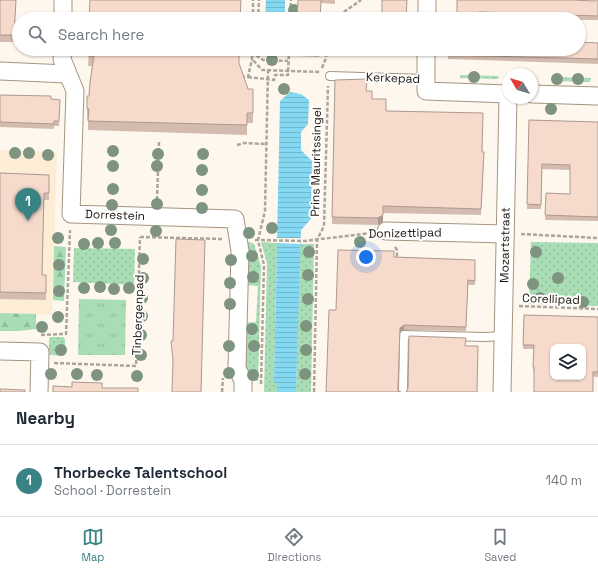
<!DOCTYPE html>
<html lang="en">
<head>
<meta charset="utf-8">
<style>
  body { margin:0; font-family:"Space Grotesk",sans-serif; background:#f2f2f3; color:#1f2937 }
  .controls { position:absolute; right:12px; bottom:12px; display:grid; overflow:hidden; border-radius:8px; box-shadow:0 1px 3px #0004 }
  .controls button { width:36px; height:36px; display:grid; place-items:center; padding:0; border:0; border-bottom:1px solid #e0e1e3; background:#fff; color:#1f2937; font:20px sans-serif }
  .compass { position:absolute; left:502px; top:68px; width:36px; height:36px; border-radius:50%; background:#fff; box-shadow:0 1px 3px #0004; rotate:308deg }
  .you { position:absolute; left:366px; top:257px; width:14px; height:14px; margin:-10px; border:3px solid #fff; border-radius:50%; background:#1a73e8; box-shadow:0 0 0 6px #1a73e833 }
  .badge { display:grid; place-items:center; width:26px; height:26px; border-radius:50%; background:#3a8384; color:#fff; font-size:13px; font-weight:700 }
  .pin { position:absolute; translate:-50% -33px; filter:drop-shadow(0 1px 2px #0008) }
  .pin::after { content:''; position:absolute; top:21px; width:14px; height:12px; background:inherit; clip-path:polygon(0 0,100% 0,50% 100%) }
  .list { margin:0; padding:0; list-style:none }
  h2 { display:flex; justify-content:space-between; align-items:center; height:52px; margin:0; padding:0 16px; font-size:17px }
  h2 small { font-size:13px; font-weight:400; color:#747a83 }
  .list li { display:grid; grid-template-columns:26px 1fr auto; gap:12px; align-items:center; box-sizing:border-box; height:72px; padding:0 16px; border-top:1px solid #e0e1e3 }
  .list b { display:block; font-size:15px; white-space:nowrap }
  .list p { margin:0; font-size:13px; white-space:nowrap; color:#747a83 }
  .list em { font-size:13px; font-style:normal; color:#747a83 }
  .icon { flex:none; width:22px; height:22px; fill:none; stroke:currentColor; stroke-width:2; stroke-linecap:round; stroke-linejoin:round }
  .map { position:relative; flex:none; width:598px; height:392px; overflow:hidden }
  .search { position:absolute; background:#fff; box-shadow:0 1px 3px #0004; left:12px; right:12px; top:12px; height:44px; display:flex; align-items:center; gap:10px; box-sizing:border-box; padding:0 14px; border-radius:22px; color:#747a83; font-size:15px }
  .sheet { height:124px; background:#fff }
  nav { display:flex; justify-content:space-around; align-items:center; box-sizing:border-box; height:56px; border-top:1px solid #e0e1e3; background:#fff; font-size:11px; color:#747a83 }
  nav a { display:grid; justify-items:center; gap:2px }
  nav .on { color:#3a8384 }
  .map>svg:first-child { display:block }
</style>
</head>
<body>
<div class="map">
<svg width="598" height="392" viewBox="0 0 598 392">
  <defs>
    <pattern id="grass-dots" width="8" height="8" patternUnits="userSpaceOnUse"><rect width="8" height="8" fill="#a8ddb6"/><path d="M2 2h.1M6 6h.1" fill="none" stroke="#90bd9b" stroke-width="1.8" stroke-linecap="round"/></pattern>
    <pattern id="forest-firs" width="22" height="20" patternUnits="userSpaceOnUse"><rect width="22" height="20" fill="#a8ddb6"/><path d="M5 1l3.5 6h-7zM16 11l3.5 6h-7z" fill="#90bd9b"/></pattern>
    <pattern id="park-tufts" width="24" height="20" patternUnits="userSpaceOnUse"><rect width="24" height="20" fill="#a8ddb6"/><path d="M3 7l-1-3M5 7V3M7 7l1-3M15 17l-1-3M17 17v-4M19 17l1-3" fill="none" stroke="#90bd9b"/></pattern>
    <pattern id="water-rules" width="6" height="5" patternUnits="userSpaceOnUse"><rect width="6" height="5" fill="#84d8f1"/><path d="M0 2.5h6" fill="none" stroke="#71b8cd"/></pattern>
  </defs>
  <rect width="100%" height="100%" fill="#fef7ee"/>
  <polygon fill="#fdedd4" points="0,150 57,152 52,315 0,313"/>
  <g fill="url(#grass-dots)">
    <polygon points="460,75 499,76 498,79 460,78"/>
    <polygon points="554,77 591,78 590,82 554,81"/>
    <polygon points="249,242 254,244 261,266 258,381 249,381 245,370 244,323 256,322 258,286 246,285 246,243"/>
    <polygon points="261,242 277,243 274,382 277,383 277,392 264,392 267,264"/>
    <polygon points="531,242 598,243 598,306 529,304"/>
    <polygon points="300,244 314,244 311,392 296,392"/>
    <polygon points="74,248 135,249 134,285 73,282"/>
    <polygon points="51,337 63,337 65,339 65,354 63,356 51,355 49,354 49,339"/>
  </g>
  <g fill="url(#forest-firs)">
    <polygon points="54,246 66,247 64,301 53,300"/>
    <polygon points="0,313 36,314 36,329 19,331 0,331"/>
  </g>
  <polygon fill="url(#park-tufts)" points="79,299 126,300 125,355 78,355"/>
  <g fill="url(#water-rules)">
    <polygon points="266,0 285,0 285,19 265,19"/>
    <polygon points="265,49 284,49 284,55 264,55"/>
    <polygon points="290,92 301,94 309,100 308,124 301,132 301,150 312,161 311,219 301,230 296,392 277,392 277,383 274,383 280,101"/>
  </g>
  <polygon fill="#fef7ee" points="277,238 301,238 300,244 277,243"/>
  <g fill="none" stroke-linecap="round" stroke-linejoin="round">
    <g stroke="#a5957f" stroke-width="10">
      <g id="service">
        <polyline points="330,76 425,79"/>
        <polyline points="403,392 404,335 485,337 503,336"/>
      </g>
    </g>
    <g stroke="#a5957f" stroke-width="19">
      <g id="minor">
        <polyline points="63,19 63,0"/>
        <polyline points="427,19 427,0"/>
        <polyline points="63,49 62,59 75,91 71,214 235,219 240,251 237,368 243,381 243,392"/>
        <polyline points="426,49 426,91 508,94"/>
        <polyline points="0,71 67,74"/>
        <polyline points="532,94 598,96"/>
        <polyline points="386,231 505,234"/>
        <polyline points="0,351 40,352 39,392"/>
        <polyline points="502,392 508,98"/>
      </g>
    </g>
    <g stroke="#aca59c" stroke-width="2.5" stroke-dasharray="4 2" stroke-linecap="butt">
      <polyline points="253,19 253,0"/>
      <polyline points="258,19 259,0"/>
      <polyline points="290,19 291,0"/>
      <polyline points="334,19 361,0"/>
      <polyline points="252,49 252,59 262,70 320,72"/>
      <polyline points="257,49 257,56 263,60 288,61"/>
      <polyline points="257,53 263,53"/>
      <polyline points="322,68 326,58 327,49"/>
      <polyline points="241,77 248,77 252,59"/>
      <polyline points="248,77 274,80 275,75 288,75 289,49"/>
      <polyline points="237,145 244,143 267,144"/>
      <polyline points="157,200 159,142"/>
      <polyline points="521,234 598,238"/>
      <polyline points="140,237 222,239"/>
      <polyline points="255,240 305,241 371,233"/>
      <polyline points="395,247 397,250 397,259"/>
      <polyline points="519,306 598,309"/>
      <polyline points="41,335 66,334 70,230"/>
      <polyline points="54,363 136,366 140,237"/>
      <polyline points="261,384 264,265 258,240 265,211 268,70"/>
      <polyline points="222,392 223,378"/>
      <polyline points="314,392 317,240 324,226 328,86"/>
    </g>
    <use href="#service" stroke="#fff" stroke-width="8"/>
    <use href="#minor" stroke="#fff" stroke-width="17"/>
  </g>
  <g fill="#7e9480">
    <circle cx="294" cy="10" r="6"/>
    <circle cx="272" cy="60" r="6"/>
    <circle cx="474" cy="77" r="6"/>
    <circle cx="557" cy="79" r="6"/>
    <circle cx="578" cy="79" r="6"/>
    <circle cx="284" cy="89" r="6"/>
    <circle cx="551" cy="109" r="6"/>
    <circle cx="113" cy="151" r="6"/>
    <circle cx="15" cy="153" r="6"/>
    <circle cx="29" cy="153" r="6"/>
    <circle cx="158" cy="154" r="6"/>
    <circle cx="203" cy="154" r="6"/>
    <circle cx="48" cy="155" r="6"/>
    <circle cx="113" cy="166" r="6"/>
    <circle cx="157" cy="166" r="6"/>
    <circle cx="202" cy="170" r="6"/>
    <circle cx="113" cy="189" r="6"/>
    <circle cx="202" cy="190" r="6"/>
    <circle cx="157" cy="204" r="6"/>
    <circle cx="112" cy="205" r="6"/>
    <circle cx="202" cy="208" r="6"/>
    <circle cx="272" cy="228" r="6"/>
    <circle cx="111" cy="230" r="6"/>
    <circle cx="156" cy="231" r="6"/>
    <circle cx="249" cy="233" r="6"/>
    <circle cx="58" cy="238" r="6"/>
    <circle cx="360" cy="242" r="6"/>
    <circle cx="98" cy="243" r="6"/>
    <circle cx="115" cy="243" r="6"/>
    <circle cx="84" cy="244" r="6"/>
    <circle cx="309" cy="252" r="6"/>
    <circle cx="536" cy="252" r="6"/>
    <circle cx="252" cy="256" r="6"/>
    <circle cx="143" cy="259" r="6"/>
    <circle cx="231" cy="260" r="6"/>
    <circle cx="59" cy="265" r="6"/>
    <circle cx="308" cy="275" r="6"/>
    <circle cx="253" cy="277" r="6"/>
    <circle cx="143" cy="278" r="6"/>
    <circle cx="558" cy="278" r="6"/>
    <circle cx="230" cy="283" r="6"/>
    <circle cx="533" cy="284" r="6"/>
    <circle cx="100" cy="287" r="6"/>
    <circle cx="84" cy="288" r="6"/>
    <circle cx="129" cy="288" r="6"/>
    <circle cx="114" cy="289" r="6"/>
    <circle cx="59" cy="291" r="6"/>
    <circle cx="142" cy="298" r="6"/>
    <circle cx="540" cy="298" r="6"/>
    <circle cx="308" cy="299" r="6"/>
    <circle cx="583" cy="302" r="6"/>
    <circle cx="230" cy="304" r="6"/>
    <circle cx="142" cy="316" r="6"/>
    <circle cx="58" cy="317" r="6"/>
    <circle cx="306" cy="326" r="6"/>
    <circle cx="42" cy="327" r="6"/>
    <circle cx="252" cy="329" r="6"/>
    <circle cx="141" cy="335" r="6"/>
    <circle cx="229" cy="346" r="6"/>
    <circle cx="254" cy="346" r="6"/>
    <circle cx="61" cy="350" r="6"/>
    <circle cx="306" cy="350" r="6"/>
    <circle cx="141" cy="355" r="6"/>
    <circle cx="229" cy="373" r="6"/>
    <circle cx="51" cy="374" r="6"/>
    <circle cx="77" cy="374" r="6"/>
    <circle cx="305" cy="374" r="6"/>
    <circle cx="97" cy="375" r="6"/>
    <circle cx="253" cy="375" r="6"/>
    <circle cx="137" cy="376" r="6"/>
  </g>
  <g fill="#d4bbaf">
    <polygon points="0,0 16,0 14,42 0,42"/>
    <polygon points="298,0 335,0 335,4 321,3"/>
    <polygon points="457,0 595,1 598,0 598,20 579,20 579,19 508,19 508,18 479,17"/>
    <polygon points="598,43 598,64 448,59 448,49"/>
    <polygon points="89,49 239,64 248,89 253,89 253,123 247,123 247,135 88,130 88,119 87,119 87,96 89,96 92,66 88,66"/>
    <polygon points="296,49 320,49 319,57 296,56"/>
    <polygon points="381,49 405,49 405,55 381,54"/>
    <polygon points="335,80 372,99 386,111 482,152 484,158 481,215 383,213 383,222 378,225 332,224"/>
    <polygon points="0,95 60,100 59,126 54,126 54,129 0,127"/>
    <polygon points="529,120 598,122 598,221 545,220 546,193 570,194 570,170 542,169 541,209 527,209"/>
    <polygon points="0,173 49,175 49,200 44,200 42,275 46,275 46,300 0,299"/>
    <polygon points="394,257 475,260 475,285 468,285 466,331 404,330 400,332 398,388 398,391 326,392 336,310"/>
    <polygon points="524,315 598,317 598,377 533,371 534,349 523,349"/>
  </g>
  <g fill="#ac998f">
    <polygon points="383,206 383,222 378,225 378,218"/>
    <polygon points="404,325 404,330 400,332 400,328"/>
  </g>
  <g fill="#f6dacc" stroke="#ac998f" fill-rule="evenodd">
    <polygon points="0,0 16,0 14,35 0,35"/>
    <polygon points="90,0 241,0 240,19 89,19"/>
    <polygon points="298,0 321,0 320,19 297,19"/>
    <polygon points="382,0 407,0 406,19 382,19"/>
    <polygon points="457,0 572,0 595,1 595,0 598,0 598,16 566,15 566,19 508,19 508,13 479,12 478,19 457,19"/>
    <polygon points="579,42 598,43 598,59 448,55 448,49 579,49"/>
    <polygon points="89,49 239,49 239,63 248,89 253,89 253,113 247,113 247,125 88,121 89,109 87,109 87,96 89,96 90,82 94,56 88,56"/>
    <polygon points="381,49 405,49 405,50"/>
    <polygon points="367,79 366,91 372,91 372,99 386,99 386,111 483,113 482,152 484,152 481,209 383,206 383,215 378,218 332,217 335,80"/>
    <polygon points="0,95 51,96 51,99 60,100 59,121 54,121 54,124 0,122"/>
    <polygon points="529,120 598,122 598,217 545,215 546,193 570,194 570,165 542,164 541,205 527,204"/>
    <polygon points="0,173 49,175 49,193 44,193 42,275 46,275 46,293 0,292"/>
    <polygon points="176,239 205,240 201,392 172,392 173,360 171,341 173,341"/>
    <polygon points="338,250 394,251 394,257 475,260 475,281 468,280 466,327 404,325 400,328 398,388 398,391 401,392 326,392 329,310 336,310"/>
    <path d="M524,315L598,317V372H593V392H534V367H533L534,345H523ZM553,347H583V377H553Z"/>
    <polygon points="409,336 466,338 465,346 478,346 477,392 406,392 408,388"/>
    <polygon points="72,382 102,383 102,388 138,388 138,392 53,392 53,386 72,387"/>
    <polygon points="0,389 25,390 25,392 0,392"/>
  </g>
  <g text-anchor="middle" stroke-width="4" stroke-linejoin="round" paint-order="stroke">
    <g font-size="12" fill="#19130b" stroke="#fff">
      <text transform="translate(393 78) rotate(2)" y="4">Kerkepad</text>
      <text transform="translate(316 162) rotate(-89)" y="4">Prins Mauritssingel</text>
      <text transform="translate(115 215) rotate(2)" y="4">Dorrestein</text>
      <text transform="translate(405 233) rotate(-1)" y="4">Donizettipad</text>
      <text transform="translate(505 245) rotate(-89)" y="4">Mozartstraat</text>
      <text transform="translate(551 299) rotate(2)" y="4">Corellipad</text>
      <text transform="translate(138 315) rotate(-88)" y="4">Tinbergenpad</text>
    </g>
  </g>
</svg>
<div class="controls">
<button><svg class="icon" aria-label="layers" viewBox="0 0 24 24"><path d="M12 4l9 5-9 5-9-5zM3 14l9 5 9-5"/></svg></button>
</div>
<svg class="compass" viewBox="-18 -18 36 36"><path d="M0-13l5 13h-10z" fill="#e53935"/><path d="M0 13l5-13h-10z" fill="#747a83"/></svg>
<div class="you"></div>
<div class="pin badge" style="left:28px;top:221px">1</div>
<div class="search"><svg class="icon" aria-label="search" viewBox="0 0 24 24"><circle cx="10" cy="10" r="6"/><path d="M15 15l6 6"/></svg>Search here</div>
</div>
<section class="sheet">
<h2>Nearby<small></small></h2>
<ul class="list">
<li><span class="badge">1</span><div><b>Thorbecke Talentschool</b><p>School · Dorrestein</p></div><em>140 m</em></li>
</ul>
</section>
<nav>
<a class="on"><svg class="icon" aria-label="map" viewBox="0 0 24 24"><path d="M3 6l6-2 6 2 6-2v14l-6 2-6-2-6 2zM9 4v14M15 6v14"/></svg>Map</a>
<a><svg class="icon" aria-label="directions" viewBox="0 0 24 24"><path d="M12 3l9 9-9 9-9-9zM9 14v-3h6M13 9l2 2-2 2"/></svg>Directions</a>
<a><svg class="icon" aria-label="saved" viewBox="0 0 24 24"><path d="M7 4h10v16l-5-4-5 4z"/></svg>Saved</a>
</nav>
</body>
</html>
